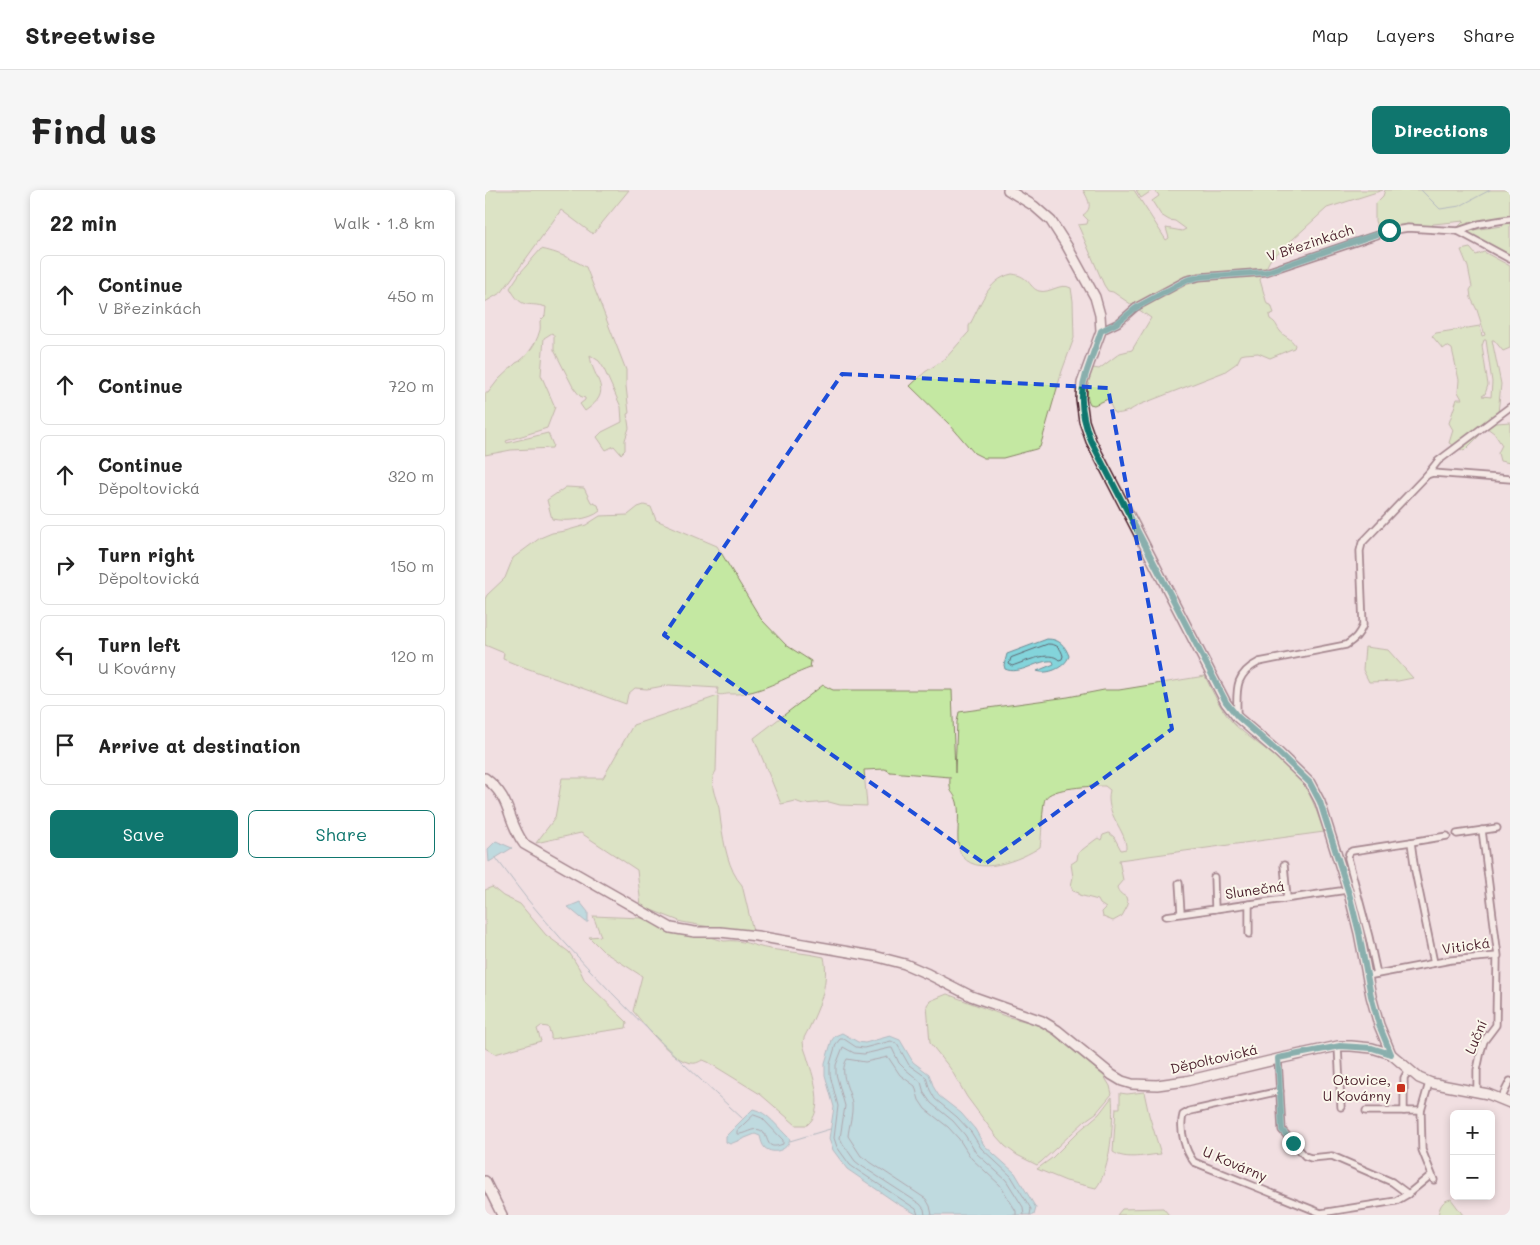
<!DOCTYPE html>
<html lang="en">
<head>
<meta charset="utf-8">
<style>
  body { margin:0; font-family:Mali,sans-serif; background:#f6f6f6; color:#222 }
  .controls { position:absolute; right:15px; bottom:15px; display:grid; overflow:hidden; border-radius:8px; box-shadow:0 2px 8px #0003 }
  .controls button { width:45px; height:45px; display:grid; place-items:center; padding:0; border:0; border-bottom:1px solid #e0e0e0; background:#fff; color:#222; font:25px sans-serif }
  .stop { position:absolute; width:15px; height:15px; margin:-11px; border:4px solid #0f766e; border-radius:50%; background:#fff }
  .stop.end { background:#0f766e; border-color:#fff; box-shadow:0 1px 5px #0008 }
  .list { margin:0; padding:0; list-style:none }
  h2 { display:flex; justify-content:space-between; align-items:center; height:65px; margin:0; padding:0 20px; font-size:21px }
  h2 small { font-size:16px; font-weight:400; color:#767676 }
  .list li { display:grid; grid-template-columns:32px 1fr auto; gap:15px; align-items:center; box-sizing:border-box; height:80px; margin:0 10px 10px; padding:0 10px; border:1px solid #e0e0e0; border-radius:8px }
  .list b { display:block; font-size:19px; white-space:nowrap }
  .list p { margin:0; font-size:16px; white-space:nowrap; color:#767676 }
  .list em { font-size:16px; font-style:normal; color:#767676 }
  .actions { display:flex; gap:10px; padding:15px 20px }
  .actions a { flex:1; padding:11px 0; border:1px solid #0f766e; border-radius:8px; text-align:center; font-size:18px; color:#0f766e }
  .actions .main { background:#0f766e; color:#fff }
  .icon { flex:none; width:28px; height:28px; fill:none; stroke:currentColor; stroke-width:2; stroke-linecap:round; stroke-linejoin:round }
  .map { position:relative; flex:none; width:1025px; height:1025px; overflow:hidden; border-radius:8px }
  header { display:flex; align-items:center; gap:30px; box-sizing:border-box; height:70px; padding:0 25px; background:#fff; border-bottom:1px solid #e0e0e0 }
  header strong { font-size:24px }
  nav { display:flex; gap:28px; margin-inline-start:auto; font-size:18px }
  .intro { display:flex; align-items:center; justify-content:space-between; box-sizing:border-box; height:120px; padding:0 30px }
  h1 { margin:0; font-size:35px }
  .button { padding:12px 22px; border-radius:8px; background:#0f766e; color:#fff; font-size:18px; font-weight:700 }
  main { display:flex; gap:30px; padding:0 30px }
  aside { flex:1; background:#fff; border-radius:8px; box-shadow:0 2px 8px #0003 }
  .map>svg:first-child { display:block }
</style>
</head>
<body>
<header>
<strong>Streetwise</strong>
<nav><a>Map</a><a>Layers</a><a>Share</a></nav>
</header>
<div class="intro"><h1>Find us</h1><a class="button">Directions</a></div>
<main>
<aside>
<h2>22 min<small>Walk · 1.8 km</small></h2>
<ul class="list">
<li><svg class="icon" aria-label="ahead" viewBox="0 0 24 24"><path d="M12 20V5M6 11l6-6 6 6"/></svg><div><b>Continue</b><p>V Březinkách</p></div><em>450 m</em></li>
<li><svg class="icon" aria-label="ahead" viewBox="0 0 24 24"><path d="M12 20V5M6 11l6-6 6 6"/></svg><div><b>Continue</b></div><em>720 m</em></li>
<li><svg class="icon" aria-label="ahead" viewBox="0 0 24 24"><path d="M12 20V5M6 11l6-6 6 6"/></svg><div><b>Continue</b><p>Děpoltovická</p></div><em>320 m</em></li>
<li><svg class="icon" aria-label="right" viewBox="0 0 24 24"><path d="M7 20v-9h11M14 6l5 5-5 5"/></svg><div><b>Turn right</b><p>Děpoltovická</p></div><em>150 m</em></li>
<li><svg class="icon" aria-label="left" viewBox="0 0 24 24"><path d="M17 20v-9H6M10 6l-5 5 5 5"/></svg><div><b>Turn left</b><p>U Kovárny</p></div><em>120 m</em></li>
<li><svg class="icon" aria-label="arrive" viewBox="0 0 24 24"><path d="M6 21V4h12l-3 4 3 4H6"/></svg><div><b>Arrive at destination</b></div></li>
</ul>
<div class="actions"><a class="main">Save</a><a>Share</a></div>
</aside>
<div class="map">
<svg width="1025" height="1025" viewBox="0 0 1025 1025">
  <rect width="100%" height="100%" fill="#f1dfe1"/>
  <filter id="ink" filterUnits="userSpaceOnUse"><feTurbulence type="fractalNoise" baseFrequency=".02" numOctaves="2"/><feDisplacementMap in="SourceGraphic" scale="10" xChannelSelector="R" yChannelSelector="G"/><feConvolveMatrix kernelMatrix="1 2 1 2 8 2 1 2 1" color-interpolation-filters="sRGB"/></filter>
  <g filter="url(#ink)">
    <g fill="#c4e8a2" stroke="#878466" fill-rule="evenodd">
      <polygon points="0,0 144,0 108,44 76,20 17,102 0,112"/>
      <path d="M598,0H649L681,50L684,48L681,38L697,41L701,39L690,31L684,30L676,25L667,11L674,6L673,4L668,0L656,8L651,0H898L842,18L785,70L775,90L782,114L786,115L789,123L784,125L785,129C792,133 791,136 795,141C799,147 805,147 810,155L809,158L785,168L773,163L760,164L756,165L752,173L739,182L654,215C647,219 638,225 629,223L623,209L609,215L605,214C599,204 604,188 608,178L614,179L635,163L647,160L666,128L628,102L623,101L619,95L593,35L602,34L603,30L598,25C609,18 603,9 598,0Z"/>
      <polygon points="900,0 1025,0 1025,72 984,48 971,42 1018,36 1018,33 991,35 970,40 979,31 948,34 945,38 894,42 890,31 890,14 898,6"/>
      <path d="M985,58L991,65L999,62L1025,76V158L1018,161L1009,150H1007L1016,194L1012,233L1025,232V273L1015,271L1013,263L1017,255L1009,243L998,235L994,246L979,261L964,253L968,240L964,233L972,209H977L973,202L974,190L967,159L962,156L958,159L947,146L951,143L995,136L997,146L1000,145L992,120L986,108L985,100L987,97L983,77L976,60ZM999,150H1001L1007,192L1006,207L997,206L1000,204L1003,195L997,156Z"/>
      <path d="M56,59C72,62 87,69 101,77L141,180V196L144,223L142,224L144,238L140,250V260L136,264L129,256L121,260L112,247L117,242L137,232L136,217L118,177L114,171L105,165C107,190 131,200 100,221L95,214L100,210V208L95,206L88,197L69,160V146L67,143L59,148L56,185L70,217L62,238L21,251L22,253L63,243L68,255L67,258L26,260L0,265V203H3L13,190L31,173C40,170 52,152 54,143C56,139 55,135 55,131L60,126L61,117C41,111 38,121 25,98L35,83Z"/>
      <path d="M527,84C545,86 544,98 554,101C565,104 575,92 586,98L588,111L589,148L577,181L555,257L551,259L518,268H499L489,263L466,236L425,196L440,182L460,169L482,144L484,142V136C495,117 502,89 527,84Z"/>
      <path d="M81,297L99,298L106,312L113,315L115,321C105,330 80,332 67,329L62,310Z"/>
      <path d="M159,315L166,317L171,330L232,356L276,429L301,455L326,471L325,478C300,487 274,505 247,504C242,503 237,506 232,504L233,498L184,495L162,499L150,498L143,504L141,514L30,474L18,469L19,463L0,455V409L2,405L20,388L28,368L55,348L67,343L80,341L101,335L115,326L143,325L153,317Z"/>
      <polygon points="880,457 903,460 928,488 913,491 884,492 878,480"/>
      <path d="M720,486C728,503 737,522 750,535C772,555 799,569 817,593C828,607 833,626 839,642L634,670L638,690L632,697C633,702 636,704 641,707L643,715L637,726L628,731L618,727L617,722L621,718L615,714L613,710L594,705V703L588,701L586,696L588,687L586,674L592,670L593,663L610,650L613,648L616,650L618,645L624,643L629,647L636,660L641,659C642,640 619,625 625,600L620,596C608,596 566,597 560,609C557,616 557,647 555,657C538,669 488,690 475,662C470,649 476,626 472,612C468,599 464,606 465,587L405,582L400,579L379,580L382,616L355,615L344,612L318,614L310,611L296,614L269,548L338,495L348,500H467L470,583L472,532L474,522L583,507L619,500H634Z"/>
      <path d="M233,506L231,581C223,593 231,607 234,618C235,623 235,629 236,634C239,653 243,680 257,695L269,745L197,732L156,716L152,680L96,643L51,653L70,628L77,588H118L148,535Z"/>
      <polygon points="7,697 18,706 35,714 61,745 84,762 94,778 100,791 142,832 141,838 66,849 66,845 63,837 56,836 52,839 56,851 10,864 0,858 0,700"/>
      <path d="M108,726L156,728L239,751C258,749 267,756 285,759C303,762 322,763 339,767C344,791 336,813 326,834C324,840 319,845 318,852C318,857 322,865 323,870C329,888 340,921 322,935H311L275,904L223,872L218,870C215,871 211,874 207,873C187,872 160,835 148,821L157,786L119,762L104,747L116,746Z"/>
      <polygon points="462,804 520,826 547,833 563,840 619,886 625,896 627,904 611,923 601,930 556,972 552,975 532,965 520,956 511,946 482,907 465,878 445,853 442,815 445,811"/>
      <path d="M659,902L664,925L676,964C661,965 641,971 628,962L631,918H635V903L642,904Z"/>
      <path d="M627,907C629,930 626,980 611,998L581,991L552,979L567,968L593,942L614,924Z"/>
      <path d="M966,1009L978,1025H953C955,1017 956,1011 966,1009Z"/>
      <polygon points="678,1018 684,1025 632,1025 637,1019"/>
    </g>
    <g fill="#83d4db" stroke="#6c8c95">
      <path d="M562,449C574,449 580,455 584,466C580,478 562,485 552,481L569,474L568,471C553,469 535,486 520,479L519,475L522,464Z"/>
      <polygon points="11,651 27,658 4,672 3,659"/>
      <polygon points="95,712 103,722 103,732 101,732 83,717"/>
      <polygon points="357,843 373,852 380,853 405,846 415,850 428,872 444,884 449,898 454,906 476,923 490,939 499,955 530,983 551,1018 549,1025 433,1025 413,1014 362,979 348,960 344,949 349,917 340,885 340,873 347,850 350,846"/>
      <path d="M268,919C283,922 293,938 304,948L305,950C302,960 289,965 280,958C277,955 276,950 275,946L270,944L245,954L241,952V946Z"/>
    </g>
    <g fill="none" stroke-linecap="round" stroke-linejoin="round">
      <g stroke="#616771" stroke-width="1">
        <path d="M563,454C572,454 576,458 578,466L577,469L574,470C565,460 539,472 527,476L524,474L526,468Z"/>
        <path d="M269,925L277,928L298,950V954C278,962 286,945 275,940C267,937 260,945 252,944V941Z"/>
        <polyline points="433,1025 431,1019 372,980 365,975 352,957 349,948 353,916 345,885 345,874 351,854 355,849 359,849 371,857 379,858 406,851 412,854 424,875 441,887 445,900 450,909 472,927 486,942 496,958 526,986 543,1014 546,1019 545,1025"/>
        <polyline points="440,1025 439,1019 435,1014 375,975 370,971 358,954 355,948 360,916 351,884 351,875 358,857 369,863 379,864 405,858 407,858 414,873 420,879 436,892 439,903 446,913 468,931 480,945 491,963 521,990 538,1017 539,1025"/>
        <path d="M447,1025L445,1016L441,1009L376,966L363,946C364,936 368,924 367,914C365,899 353,884 362,869L380,872L403,867L415,885L430,896L434,910L440,919L463,937L474,949L486,968L515,995L531,1021V1025"/>
      </g>
      <g stroke="#6c8c95" stroke-width="1">
        <polyline points="936,0 955,19 975,16 1005,0"/>
        <path d="M11,668C25,686 38,705 53,722C116,796 186,863 257,928"/>
        <polyline points="305,951 345,939"/>
      </g>
      <g stroke="#4a1f2b" stroke-width="9">
        <g id="street">
          <polyline points="973,41 1025,69"/>
          <polyline points="616,141 633,133 651,117 701,90 714,87 781,82 904,41 923,38 973,41 994,34 1025,29"/>
          <polyline points="942,285 953,271 1025,217"/>
          <path d="M752,527C752,501 748,485 774,472L861,455C870,449 874,445 878,435L875,361L877,353L942,285L948,283L1025,289"/>
          <polyline points="972,644 1012,638"/>
          <polyline points="926,652 962,646"/>
          <polyline points="799,675 802,708"/>
          <polyline points="729,687 730,719"/>
          <polyline points="694,693 696,723"/>
          <polyline points="764,714 764,744"/>
          <polyline points="681,726 862,700"/>
          <polyline points="892,784 884,747 863,668 864,663 867,661 926,652 930,681 949,773"/>
          <polyline points="882,786 966,770 1013,766 997,640"/>
          <polyline points="853,856 856,917"/>
          <polyline points="793,869 797,940 820,966 826,968 847,966 907,992 923,1004"/>
          <polyline points="944,893 936,921 937,960 949,990"/>
          <path d="M795,901L705,921L698,925C694,939 700,961 709,972L836,1023L911,1011L923,1004L946,985"/>
          <polyline points="992,903 992,880 996,861 999,851 1011,835 1012,770"/>
          <polyline points="1016,909 1025,891"/>
          <polyline points="881,921 936,921"/>
          <polyline points="919,921 919,888 924,879"/>
        </g>
      </g>
      <g stroke="#4a1f2b" stroke-width="12">
        <g id="secondary">
          <polyline points="523,0 549,16 566,31 582,56 610,107 615,125 616,141 597,193 596,209 599,231 606,251 741,513 752,527 794,563 825,593 835,612 865,707 874,743 886,806 894,835 906,864"/>
          <path d="M0,588C28,609 21,630 39,654L186,738L210,742H235L272,746L393,767L420,774L443,784L486,806L557,831L572,840L627,885L637,891L647,894L672,895L701,891L793,869L853,856H866L887,858L906,864L934,888L946,893L1003,904L1025,913"/>
          <polyline points="0,991 17,1025"/>
        </g>
      </g>
      <use href="#street" stroke="#fbf7ec" stroke-width="5.5"/>
      <use href="#secondary" stroke="#fbf7ec" stroke-width="9"/>
    </g>
  </g>
  <g fill="none" stroke-linecap="round" stroke-linejoin="round" filter="url(#ink)">
    <path stroke="#0f766e" stroke-width="6" d="M808,953L797,940L793,868L855,856L887,858L906,864L894,835L886,806L874,743L865,707L835,612L825,593L794,563L752,526L741,512L606,251C587,202 601,187 616,141L632,133L652,117L702,90L714,87L781,82L904,40"/>
  </g>
  <path d="M0 0H1025V1025H0ZM357,184L623,198L687,539L500,674L179,445Z" fill="#f1dfe1" fill-opacity=".55" fill-rule="evenodd"/>
  <path fill="none" stroke="#1d4ed8" stroke-width="4" stroke-dasharray="10 6" stroke-linejoin="round" d="M357,184L623,198L687,539L500,674L179,445Z"/>
  <rect fill="#c8321e" stroke="#fbf7ec" stroke-width="2" x="911" y="893" width="10" height="10" rx="2.5"/>
  <g text-anchor="middle" stroke-width="4" stroke-linejoin="round" paint-order="stroke">
    <g font-size="14" fill="#4a1f2b" stroke="#fbf7ec">
      <text transform="translate(825 53) rotate(-18)" y="5">V Březinkách</text>
      <text transform="translate(770 700) rotate(-8)" y="5">Slunečná</text>
      <text transform="translate(981 756) rotate(-8)" y="5">Vitická</text>
      <text transform="translate(991 847) rotate(-67)" y="5">Luční</text>
      <text transform="translate(729 869) rotate(-13)" y="5">Děpoltovická</text>
      <text transform="translate(750 974) rotate(23)" y="5">U Kovárny</text>
    </g>
    <g font-size="14" fill="#4a1f2b" stroke="#fbf7ec" text-anchor="end">
      <text x="906" y="895">Otovice,<tspan x="906" dy="16">U Kovárny</tspan></text>
    </g>
  </g>
</svg>
<div class="controls">
<button>+</button>
<button>−</button>
</div>
<div class="stop" style="left:904px;top:40px"></div>
<div class="stop end" style="left:808px;top:953px"></div>
</div>
</main>
</body>
</html>
